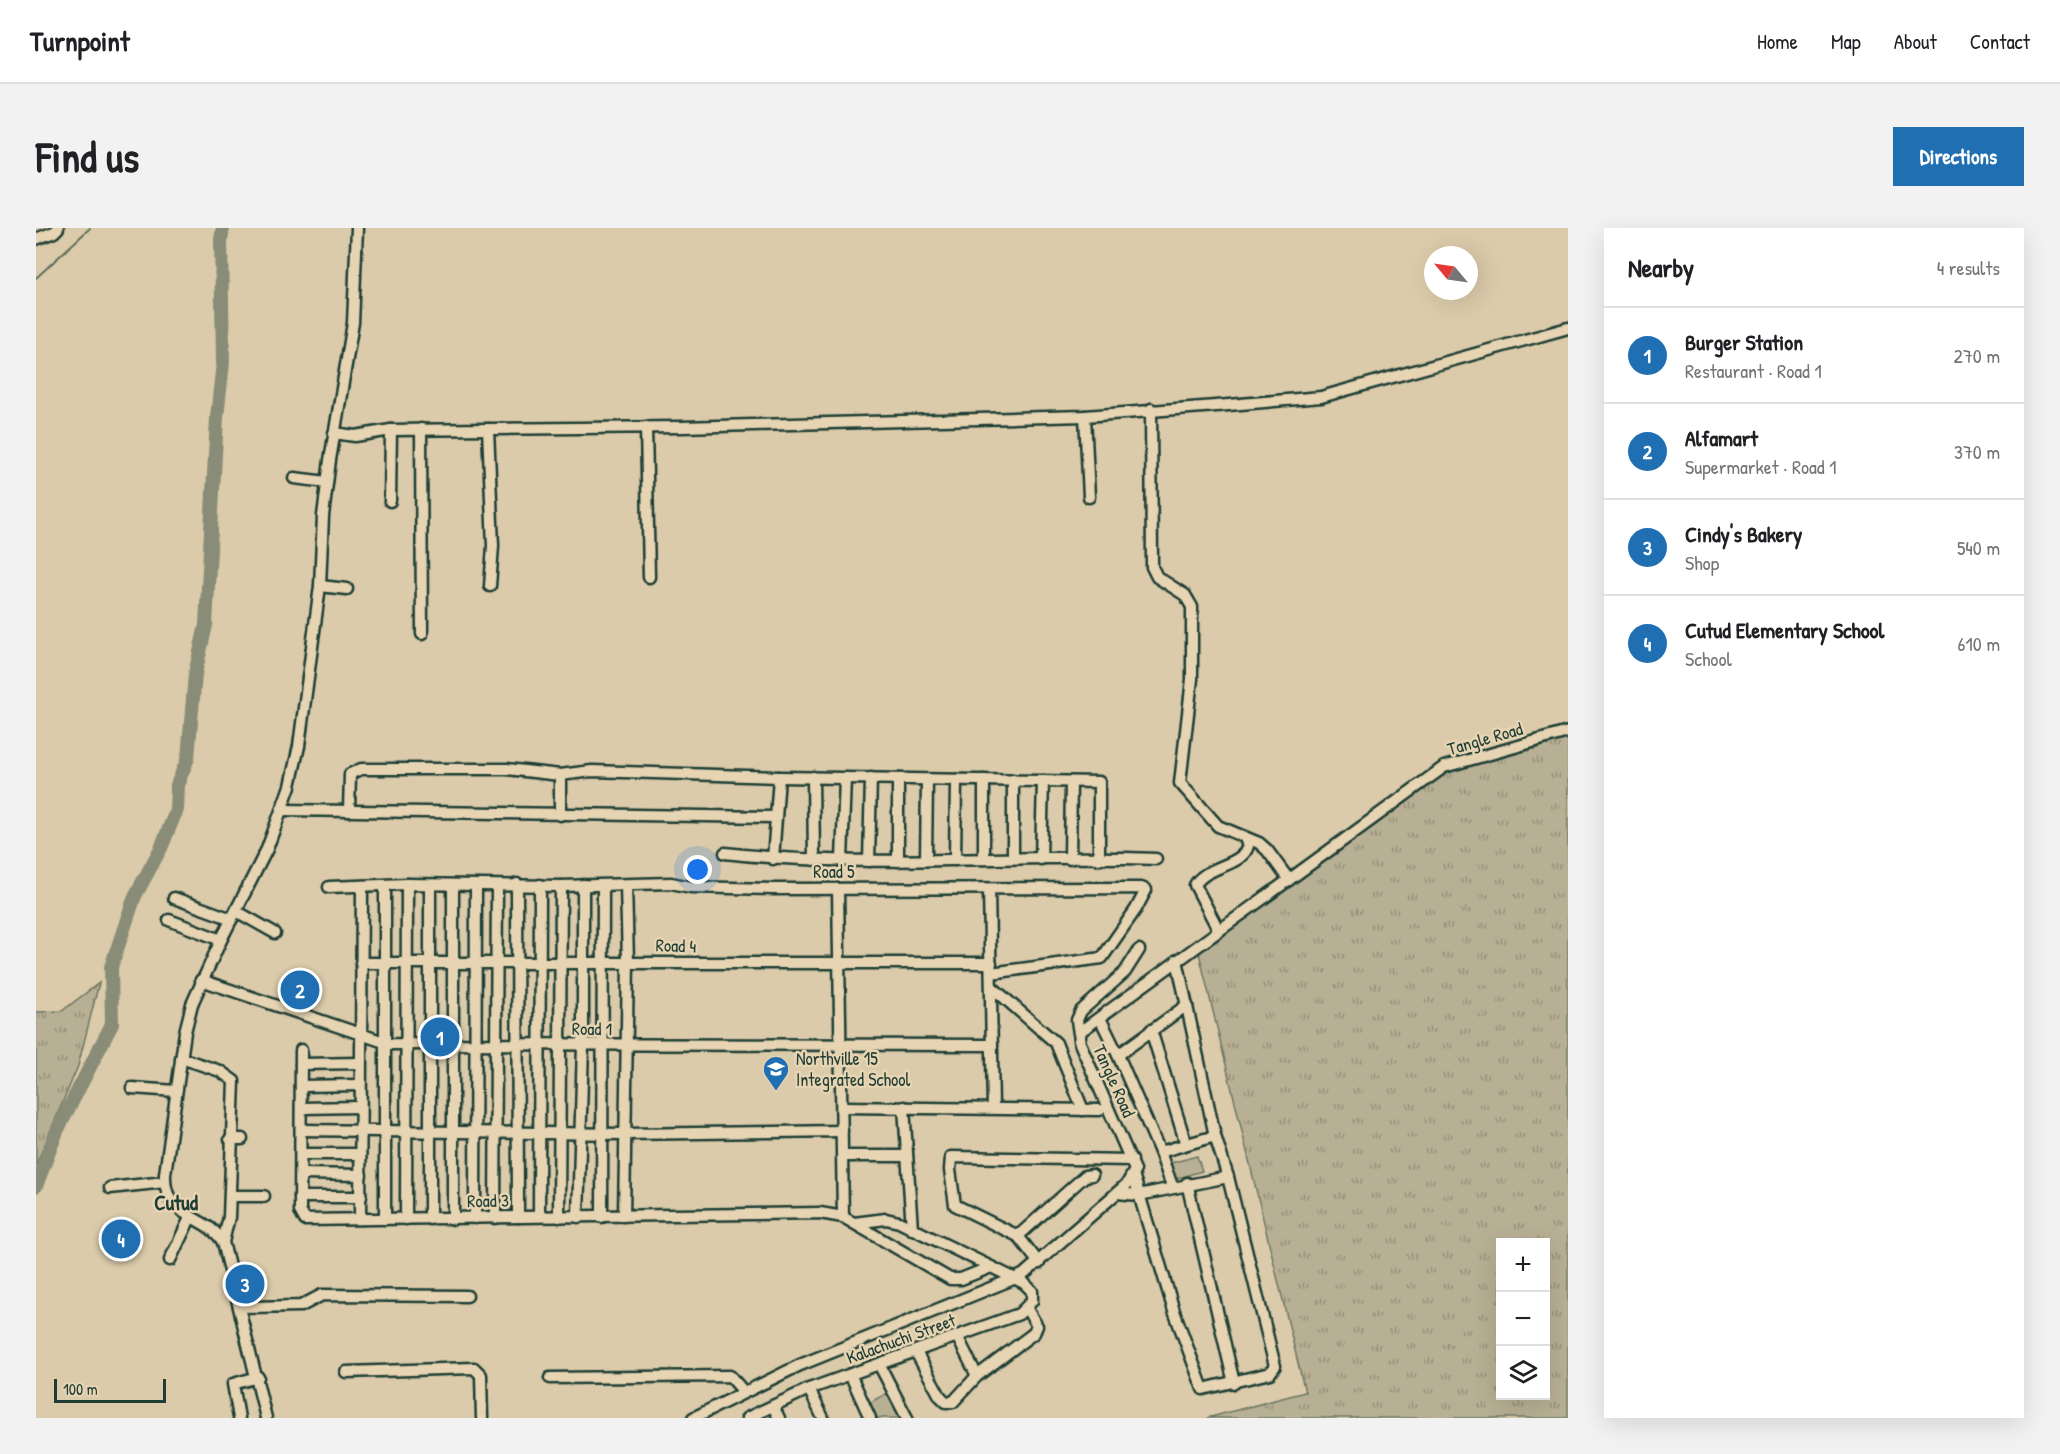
<!DOCTYPE html>
<html lang="en">
<head>
<meta charset="utf-8">
<style>
  body { margin:0; font-family:"Patrick Hand",sans-serif; background:#f2f2f2; color:#202124 }
  .controls { position:absolute; right:18px; bottom:18px; display:grid; overflow:hidden; border-radius:0px; box-shadow:0 6px 24px #0002 }
  .controls button { width:54px; height:54px; display:grid; place-items:center; padding:0; border:0; border-bottom:2px solid #e0e0e0; background:#fff; color:#202124; font:30px sans-serif }
  .compass { position:absolute; left:1388px; top:18px; width:54px; height:54px; border-radius:50%; background:#fff; box-shadow:0 6px 24px #0002; rotate:299deg }
  .scale { position:absolute; left:18px; bottom:15px; width:112px; box-sizing:border-box; padding-left:6px; border:3px solid #1f3d34; border-top:0; font-size:16px; line-height:21px; white-space:nowrap; color:#1f3d34; -webkit-text-stroke:4px #e7d4b2; paint-order:stroke }
  .you { position:absolute; left:662px; top:642px; width:21px; height:21px; margin:-15px; border:4px solid #fff; border-radius:50%; background:#1a73e8; box-shadow:0 0 0 9px #1a73e833 }
  .badge { display:grid; place-items:center; width:39px; height:39px; border-radius:50%; background:#1f6fb2; color:#fff; font-size:20px; font-weight:700 }
  .pin { position:absolute; translate:-50% -50%; border:3px solid #fff; box-shadow:0 2px 6px #0006 }
  .list { margin:0; padding:0; list-style:none }
  h2 { display:flex; justify-content:space-between; align-items:center; height:78px; margin:0; padding:0 24px; font-size:26px }
  h2 small { font-size:20px; font-weight:400; color:#757577 }
  .list li { display:grid; grid-template-columns:39px 1fr auto; gap:18px; align-items:center; box-sizing:border-box; height:96px; padding:0 24px; border-top:2px solid #e0e0e0 }
  .list b { display:block; font-size:22px; white-space:nowrap }
  .list p { margin:0; font-size:20px; white-space:nowrap; color:#757577 }
  .list em { font-size:20px; font-style:normal; color:#757577 }
  .icon { flex:none; width:33px; height:33px; fill:none; stroke:currentColor; stroke-width:2; stroke-linecap:round; stroke-linejoin:round }
  .map { position:relative; flex:none; width:1532px; height:1190px; overflow:hidden; border-radius:0px }
  header { display:flex; align-items:center; gap:36px; box-sizing:border-box; height:84px; padding:0 30px; background:#fff; border-bottom:2px solid #e0e0e0 }
  header strong { font-size:28px }
  nav { display:flex; gap:33px; margin-inline-start:auto; font-size:21px }
  .intro { display:flex; align-items:center; justify-content:space-between; box-sizing:border-box; height:144px; padding:0 36px }
  h1 { margin:0; font-size:42px }
  .button { padding:15px 27px; border-radius:0px; background:#1f6fb2; color:#fff; font-size:21px; font-weight:700 }
  main { display:flex; gap:36px; padding:0 36px }
  aside { flex:1; background:#fff; border-radius:0px; box-shadow:0 6px 24px #0002 }
  .map>svg:first-child { display:block }
</style>
</head>
<body>
<header>
<strong>Turnpoint</strong>
<nav><a>Home</a><a>Map</a><a>About</a><a>Contact</a></nav>
</header>
<div class="intro"><h1>Find us</h1><a class="button">Directions</a></div>
<main>
<div class="map">
<svg width="1532" height="1190" viewBox="0 0 1532 1190">
  <defs>
    <pattern id="grass-tufts" width="24" height="20" patternUnits="userSpaceOnUse" patternTransform="scale(1.5)"><rect width="24" height="20" fill="#b8b094"/><path d="M3 7l-1-3M5 7V3M7 7l1-3M15 17l-1-3M17 17v-4M19 17l1-3" fill="none" stroke="#95907a"/></pattern>
  </defs>
  <rect width="100%" height="100%" fill="#dbcbaa"/>
  <filter id="ink" filterUnits="userSpaceOnUse"><feTurbulence type="fractalNoise" baseFrequency=".0167" numOctaves="2"/><feDisplacementMap in="SourceGraphic" scale="12" xChannelSelector="R" yChannelSelector="G"/><feConvolveMatrix kernelMatrix="1 2 1 2 8 2 1 2 1" color-interpolation-filters="sRGB"/></filter>
  <g filter="url(#ink)">
    <g fill="url(#grass-tufts)" stroke="#6c7664" stroke-width="1.5" fill-rule="evenodd">
      <path d="M1532,509V1190H1171L1269,1164L1162,721L1409,544ZM1464,1014H1510V1168H1464Z"/>
      <polygon points="63,755 42,838 0,937 0,784 26,783"/>
    </g>
    <g fill="#b8b094" stroke="#6c7664" stroke-width="1.5">
      <polygon points="1161,928 1166,943 1135,952 1131,936"/>
      <polygon points="851,1165 864,1190 841,1190 833,1175"/>
    </g>
    <g fill="none" stroke-linecap="round" stroke-linejoin="round">
      <polyline stroke="#5f6d5c" stroke-width="2" points="0,50 54,0"/>
      <polyline stroke="#898d77" stroke-width="14" points="0,958 21,903 76,796 75,739 99,668 125,620 140,583 141,557 152,530 159,446 170,397 181,189 187,134 185,11 187,0"/>
      <g stroke="#1f3d34" stroke-width="15">
        <g id="minor">
          <polyline points="0,11 18,4 22,0"/>
          <polyline points="1115,181 1116,339 1121,349 1149,367 1156,379 1156,451 1144,555 1182,598 1223,615 1231,622 1253,652"/>
          <polyline points="1049,188 1053,269"/>
          <polyline points="610,199 613,349"/>
          <polyline points="385,201 386,406"/>
          <polyline points="452,201 457,318 454,358"/>
          <polyline points="298,205 319,208 355,202 646,199 1049,188 1193,177 1285,169 1532,100"/>
          <polyline points="258,250 291,254"/>
          <polyline points="354,273 355,202"/>
          <polyline points="284,358 311,361"/>
          <polyline points="777,549 778,632"/>
          <polyline points="977,552 977,630"/>
          <polyline points="246,582 738,589"/>
          <polyline points="313,583 314,546 325,541 471,541 524,547 556,543 743,549 1063,554 1063,631"/>
          <polyline points="524,587 524,547"/>
          <path d="M689,625C832,642 977,625 1120,631"/>
          <polyline points="737,631 743,549"/>
          <polyline points="948,631 948,552"/>
          <polyline points="1005,631 1007,553"/>
          <polyline points="1034,631 1035,554"/>
          <polyline points="806,632 809,550"/>
          <polyline points="890,632 891,552"/>
          <polyline points="919,632 920,552"/>
          <polyline points="833,633 835,550"/>
          <polyline points="862,633 862,551"/>
          <polyline points="481,656 482,989"/>
          <polyline points="349,658 349,991"/>
          <polyline points="293,659 371,656 525,658 635,655 655,659 737,661 1105,660 1110,662 1100,681 1066,730 955,745"/>
          <polyline points="802,661 807,989"/>
          <polyline points="953,661 957,880"/>
          <polyline points="138,670 196,691"/>
          <polyline points="200,683 239,705"/>
          <polyline points="133,692 185,712"/>
          <path d="M1183,703L1159,657C1170,637 1206,639 1212,618L1209,610"/>
          <polyline points="325,735 955,735"/>
          <polyline points="165,752 354,816 956,817"/>
          <polyline points="956,759 1020,815 1047,882"/>
          <polyline points="1064,790 1082,827"/>
          <polyline points="1115,802 1150,916"/>
          <polyline points="1043,806 1041,792 1045,783 1089,744 1103,722"/>
          <polyline points="265,822 264,983 269,992 784,985 807,989 914,1051 925,1051 955,1039"/>
          <polyline points="145,830 184,843 198,853 193,989 187,1014"/>
          <polyline points="265,836 324,835"/>
          <polyline points="265,858 324,857"/>
          <polyline points="96,860 140,863"/>
          <polyline points="806,879 1064,882"/>
          <polyline points="868,879 876,1001"/>
          <polyline points="265,880 324,879"/>
          <polyline points="265,902 588,906 806,903"/>
          <polyline points="194,911 206,911"/>
          <polyline points="1124,924 1179,908"/>
          <polyline points="265,926 324,926"/>
          <polyline points="807,928 871,928"/>
          <polyline points="265,946 325,947"/>
          <polyline points="1097,946 1138,1083 1167,1161 1234,1145 1239,1138 1192,949 1179,908 1141,732"/>
          <polyline points="1151,955 1198,1155"/>
          <polyline points="1136,958 1124,924 1082,827 1151,777"/>
          <polyline points="74,960 129,954"/>
          <polyline points="1081,965 1103,967 1192,949"/>
          <polyline points="194,968 228,968"/>
          <polyline points="264,969 325,969"/>
          <polyline points="503,988 504,657"/>
          <polyline points="588,988 592,734 590,657"/>
          <polyline points="523,989 525,658"/>
          <polyline points="542,989 547,817 547,657"/>
          <polyline points="566,989 567,658"/>
          <polyline points="439,990 440,658"/>
          <polyline points="459,990 461,658"/>
          <polyline points="324,991 326,659"/>
          <polyline points="370,991 371,656"/>
          <polyline points="394,991 394,657"/>
          <polyline points="417,991 417,657"/>
          <polyline points="982,1008 1049,948 1056,947"/>
          <polyline points="134,1032 154,990"/>
          <polyline points="1003,1035 982,1008 919,977 914,942 915,929 1096,932"/>
          <polyline points="204,1079 265,1078 286,1067 431,1068"/>
          <polyline points="921,1108 941,1148"/>
          <polyline points="880,1124 904,1168 910,1174 917,1174 941,1148 998,1105 1001,1098 991,1081"/>
          <polyline points="844,1138 871,1190"/>
          <polyline points="310,1144 438,1140 445,1147 446,1190"/>
          <polyline points="815,1148 834,1190"/>
          <polyline points="514,1150 694,1148 708,1164"/>
          <polyline points="773,1161 787,1190"/>
          <polyline points="737,1178 743,1190"/>
          <polyline points="203,1190 197,1156 222,1149"/>
          <path d="M230,1190L187,1014C170,985 127,992 129,946L149,804L156,776L185,712L231,621L254,558L263,518L284,358L287,288L294,232L317,95L321,0"/>
          <polyline points="657,1190 764,1137 987,1047 1091,956 1099,942 1043,813 1045,803 1408,539 1532,504"/>
          <polyline points="711,1190 773,1161 983,1086 996,1073 996,1063 988,1055 863,994 850,991 818,995"/>
        </g>
      </g>
      <use href="#minor" stroke="#e7d4b2" stroke-width="10"/>
    </g>
  </g>
  <defs>
    <g id="school-pin" transform="scale(1.35)"><path d="M0 17L-7.5 6A9.5 9.5 0 1 1 7.5 6Z" fill="#1f6fb2" stroke="#e7d4b2"/><path d="M0-5L7-2L0 1L-7-2ZM-4 1L0 2.5L4 1V4Q0 6-4 4Z" fill="#fff"/></g>
  </defs>
  <g fill-rule="evenodd">
    <use href="#school-pin" x="740" y="841"/>
  </g>
  <g text-anchor="middle" stroke-width="5" stroke-linejoin="round" paint-order="stroke">
    <g font-size="18" fill="#1f3d34" stroke="#e7d4b2">
      <text transform="translate(1449 511) rotate(-16)" y="6">Tangle Road</text>
      <text x="798" y="650">Road 5</text>
      <text transform="translate(640 718) rotate(2)" y="6">Road 4</text>
      <text transform="translate(556 801) rotate(1)" y="6">Road 1</text>
      <text transform="translate(1078 853) rotate(66)" y="6">Tangle Road</text>
      <text transform="translate(452 973) rotate(-1)" y="6">Road 3</text>
      <text transform="translate(865 1111) rotate(-20)" y="6">Kalachuchi Street</text>
    </g>
    <g font-size="18" fill="#1f3d34" stroke="#e7d4b2" text-anchor="start">
      <text x="760" y="837">Northville 15<tspan x="760" dy="21">Integrated School</tspan></text>
    </g>
    <g font-size="21" font-weight="bold" fill="#1f3d34" stroke="#e7d4b2">
      <text x="140" y="982">Cutud</text>
    </g>
  </g>
</svg>
<div class="controls">
<button>+</button>
<button>−</button>
<button><svg class="icon" aria-label="layers" viewBox="0 0 24 24"><path d="M12 4l9 5-9 5-9-5zM3 14l9 5 9-5"/></svg></button>
</div>
<svg class="compass" viewBox="-18 -18 36 36"><path d="M0-13l5 13h-10z" fill="#e53935"/><path d="M0 13l5-13h-10z" fill="#757577"/></svg>
<div class="scale">100 m</div>
<div class="you"></div>
<div class="pin badge" style="left:404px;top:809px">1</div>
<div class="pin badge" style="left:264px;top:762px">2</div>
<div class="pin badge" style="left:209px;top:1056px">3</div>
<div class="pin badge" style="left:85px;top:1011px">4</div>
</div>
<aside>
<h2>Nearby<small>4 results</small></h2>
<ul class="list">
<li><span class="badge">1</span><div><b>Burger Station</b><p>Restaurant · Road 1</p></div><em>270 m</em></li>
<li><span class="badge">2</span><div><b>Alfamart</b><p>Supermarket · Road 1</p></div><em>370 m</em></li>
<li><span class="badge">3</span><div><b>Cindy's Bakery</b><p>Shop</p></div><em>540 m</em></li>
<li><span class="badge">4</span><div><b>Cutud Elementary School</b><p>School</p></div><em>610 m</em></li>
</ul>
</aside>
</main>
</body>
</html>
